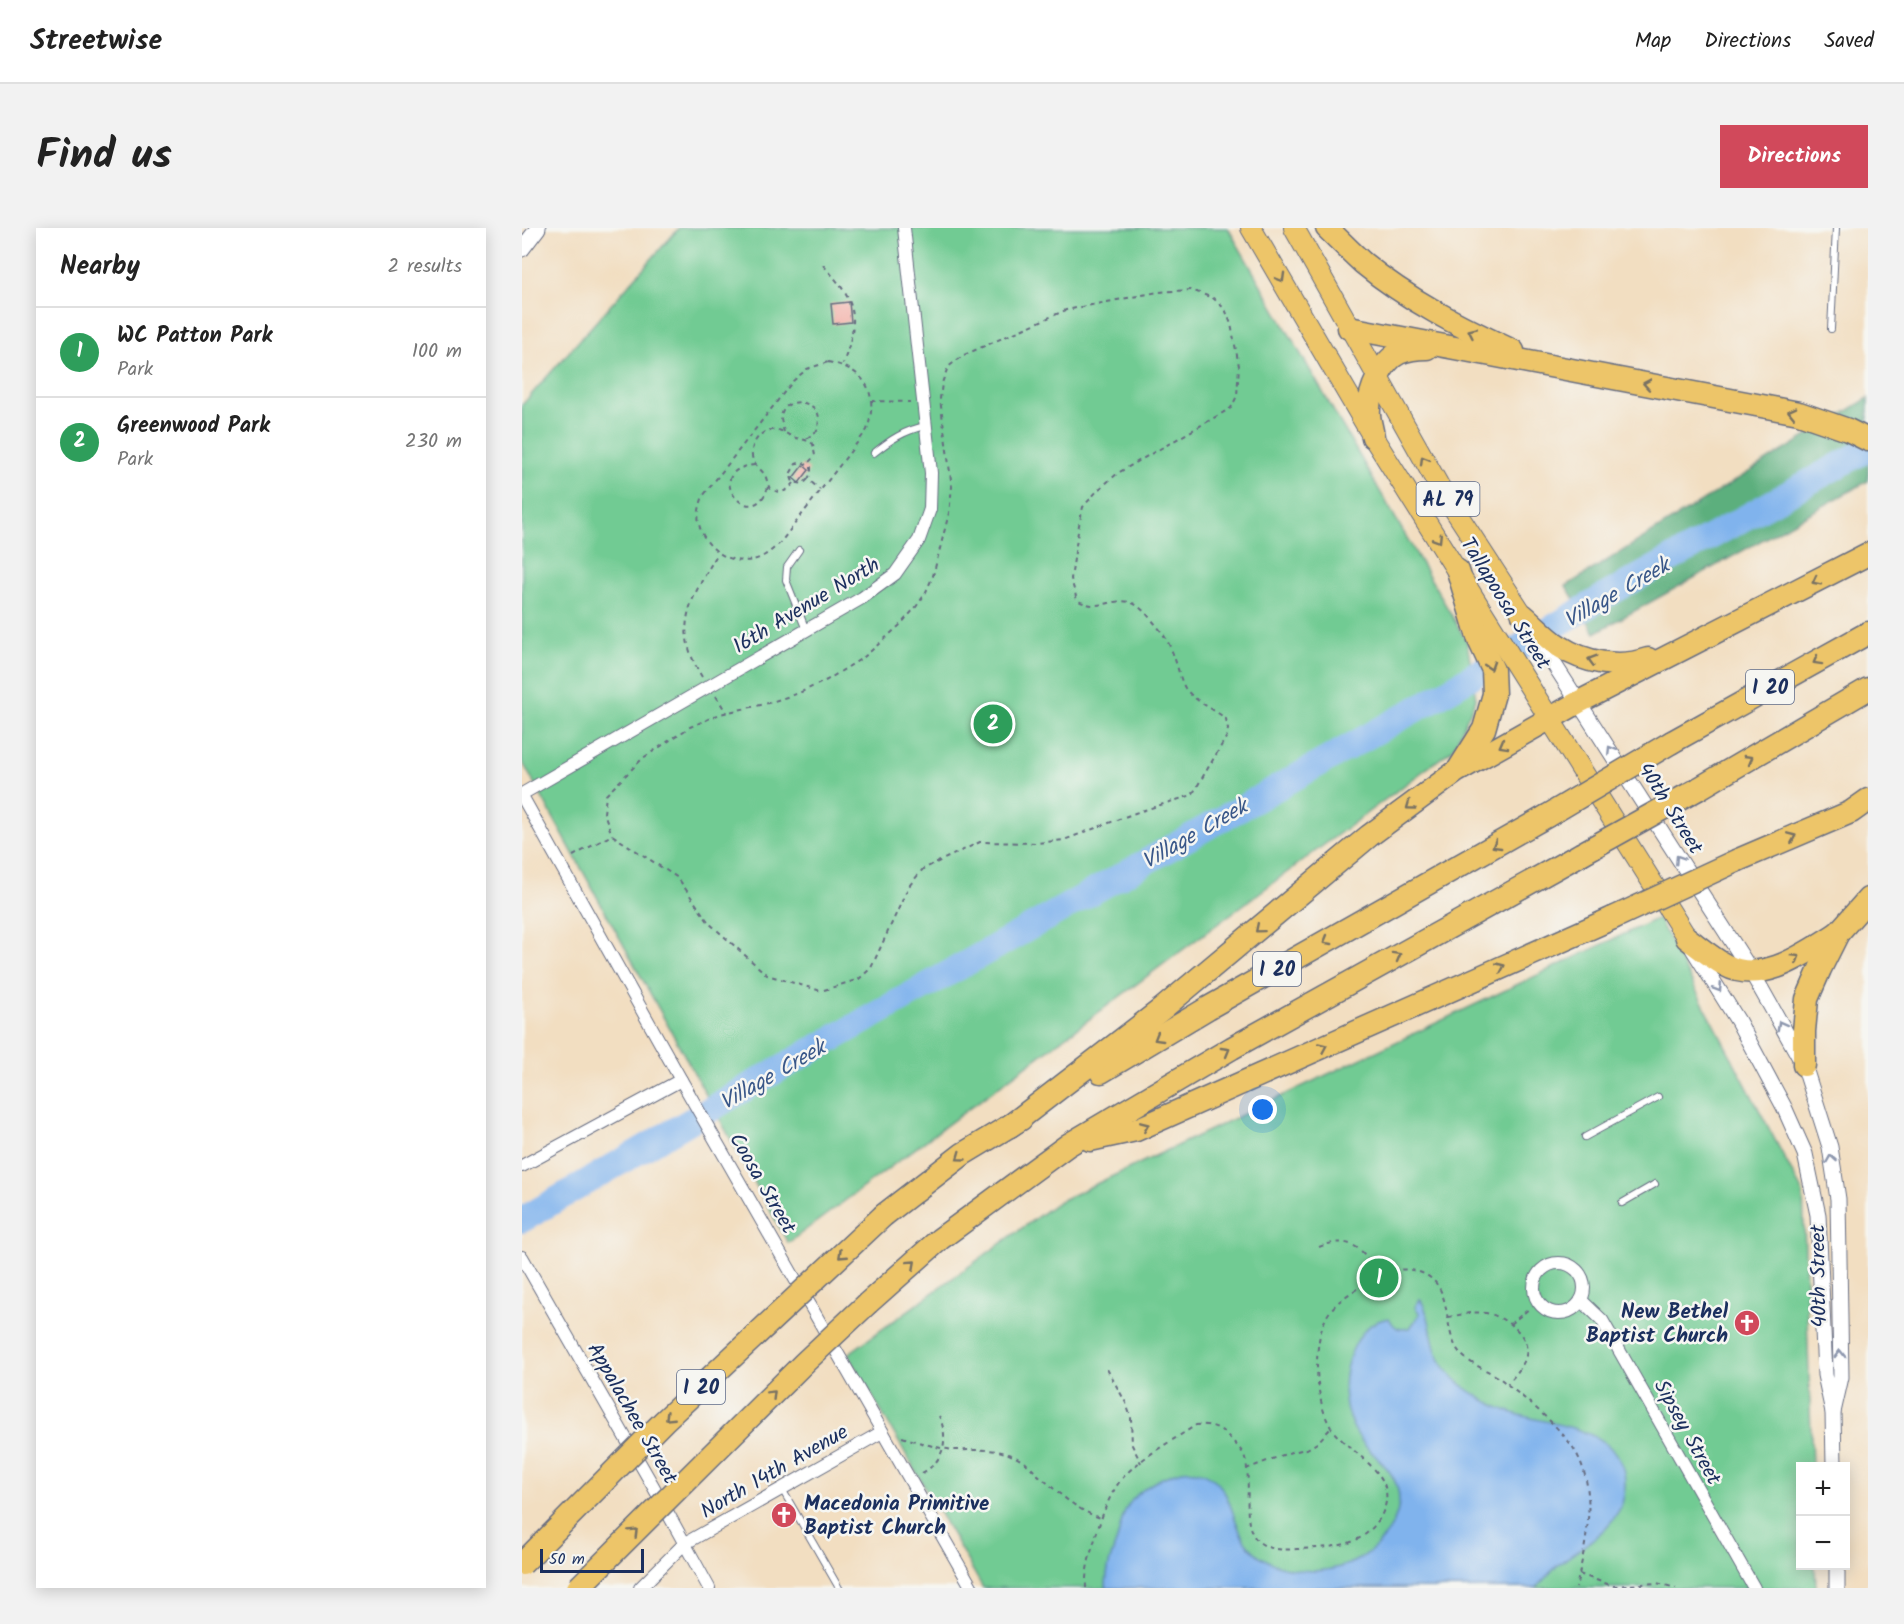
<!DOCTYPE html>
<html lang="en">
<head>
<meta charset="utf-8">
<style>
  body { margin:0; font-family:Kalam,sans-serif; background:#f2f2f2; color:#222 }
  .controls { position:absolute; right:18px; bottom:18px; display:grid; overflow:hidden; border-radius:0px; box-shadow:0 3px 15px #0003 }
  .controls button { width:54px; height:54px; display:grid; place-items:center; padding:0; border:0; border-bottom:2px solid #e0e0e0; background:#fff; color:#222; font:30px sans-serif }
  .scale { position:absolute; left:18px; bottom:15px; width:104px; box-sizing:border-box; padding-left:6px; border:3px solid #1b2f5e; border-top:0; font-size:16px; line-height:21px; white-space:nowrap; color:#1b2f5e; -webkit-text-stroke:4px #f6f6f2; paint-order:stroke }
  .you { position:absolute; left:741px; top:882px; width:21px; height:21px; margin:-15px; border:4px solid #fff; border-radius:50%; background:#1a73e8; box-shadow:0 0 0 9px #1a73e833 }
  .badge { display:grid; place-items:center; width:39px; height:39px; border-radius:50%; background:#d1495b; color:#fff; font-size:20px; font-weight:700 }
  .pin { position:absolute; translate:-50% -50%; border:3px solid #fff; box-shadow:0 2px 6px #0006 }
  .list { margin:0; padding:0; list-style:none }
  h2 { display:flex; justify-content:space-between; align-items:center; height:78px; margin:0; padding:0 24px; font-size:26px }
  h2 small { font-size:20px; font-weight:400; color:#767676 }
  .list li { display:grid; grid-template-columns:39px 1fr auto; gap:18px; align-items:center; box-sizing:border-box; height:90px; padding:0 24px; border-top:2px solid #e0e0e0 }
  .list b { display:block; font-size:22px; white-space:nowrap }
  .list p { margin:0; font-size:20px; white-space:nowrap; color:#767676 }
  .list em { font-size:20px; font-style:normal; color:#767676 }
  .map { position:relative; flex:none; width:1346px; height:1360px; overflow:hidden; border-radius:0px }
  header { display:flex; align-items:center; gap:36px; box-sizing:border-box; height:84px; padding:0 30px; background:#fff; border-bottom:2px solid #e0e0e0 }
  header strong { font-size:28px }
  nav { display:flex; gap:33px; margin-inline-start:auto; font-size:21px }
  .intro { display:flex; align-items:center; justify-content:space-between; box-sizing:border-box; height:144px; padding:0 36px }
  h1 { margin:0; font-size:42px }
  .button { padding:15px 27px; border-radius:0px; background:#d1495b; color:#fff; font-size:21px; font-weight:700 }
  main { display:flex; gap:36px; padding:0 36px }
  aside { flex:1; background:#fff; border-radius:0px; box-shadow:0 3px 15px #0003 }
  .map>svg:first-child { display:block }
</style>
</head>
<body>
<header>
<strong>Streetwise</strong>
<nav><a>Map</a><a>Directions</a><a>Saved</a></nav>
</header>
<div class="intro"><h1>Find us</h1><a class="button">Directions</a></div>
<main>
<aside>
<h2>Nearby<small>2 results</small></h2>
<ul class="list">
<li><span class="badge" style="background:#2e9e5b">1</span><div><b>WC Patton Park</b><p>Park</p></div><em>100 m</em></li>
<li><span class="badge" style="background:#2e9e5b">2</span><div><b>Greenwood Park</b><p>Park</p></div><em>230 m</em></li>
</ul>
</aside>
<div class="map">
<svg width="1346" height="1360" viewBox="0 0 1346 1360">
  <rect width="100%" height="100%" fill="#f6f6f2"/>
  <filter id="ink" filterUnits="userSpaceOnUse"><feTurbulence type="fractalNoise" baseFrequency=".0167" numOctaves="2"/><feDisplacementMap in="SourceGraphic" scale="12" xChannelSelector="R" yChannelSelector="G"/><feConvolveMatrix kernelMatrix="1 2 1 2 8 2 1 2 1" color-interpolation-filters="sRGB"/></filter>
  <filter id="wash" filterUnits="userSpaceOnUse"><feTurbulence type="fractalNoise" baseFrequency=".008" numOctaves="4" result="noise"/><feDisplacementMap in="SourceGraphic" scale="24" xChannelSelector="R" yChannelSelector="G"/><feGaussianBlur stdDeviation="1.35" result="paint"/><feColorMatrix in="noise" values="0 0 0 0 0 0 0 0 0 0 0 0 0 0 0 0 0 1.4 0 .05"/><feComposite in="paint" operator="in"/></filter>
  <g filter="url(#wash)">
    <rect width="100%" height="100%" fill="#f2dec1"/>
    <g fill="#71cb93" stroke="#467d78" stroke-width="1.5">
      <polygon points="157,0 706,0 945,414 954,471 931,521 266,1015 0,533 0,177"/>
      <polygon points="1136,690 1281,965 1290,1238 1278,1238 1278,1338 1293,1338 1294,1360 461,1360 326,1126 536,974"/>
    </g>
    <polygon fill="#5caf7d" stroke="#3c6f6e" stroke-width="1.5" points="1346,170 1346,253 1073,405 1044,358"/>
    <path fill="#80b3ed" stroke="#4e71a6" stroke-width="1.5" d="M898,1071C915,1098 903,1122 931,1149C947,1165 972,1179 994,1186C1033,1198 1103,1200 1103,1256C1103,1269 1100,1280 1092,1290C1077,1310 1055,1322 1036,1337C1028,1344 1021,1353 1014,1360H584C584,1343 589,1328 595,1312C598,1303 599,1294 602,1285C610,1266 631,1253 650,1246C664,1241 677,1241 689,1249C710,1264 710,1293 723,1313C745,1345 798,1350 831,1334C863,1319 891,1280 869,1246C861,1233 847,1224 839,1212C820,1186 817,1150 831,1121C839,1104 848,1093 867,1090C872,1100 877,1103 888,1100L898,1086L893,1079Z"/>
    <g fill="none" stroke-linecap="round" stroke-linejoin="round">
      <polyline stroke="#80b3ed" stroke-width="26" points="0,992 243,849 919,467 1081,369 1346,221"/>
    </g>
    <g id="blocks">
      <g fill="#f29e95">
        <polygon points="327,74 329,94 311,96 309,76"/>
        <polygon points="281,237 287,242 277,255 271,250"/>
      </g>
    </g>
  </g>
  <g filter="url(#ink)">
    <use href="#blocks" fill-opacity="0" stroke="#666c81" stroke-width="1.5"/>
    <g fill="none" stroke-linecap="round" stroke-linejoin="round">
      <g stroke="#666c81" stroke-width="8">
        <g id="service">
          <polyline points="1309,101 1314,0"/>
          <path d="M352,225C368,212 383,202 404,198"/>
          <polyline points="277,322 265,339 264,352 284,402"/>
          <polyline points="1063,909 1136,869"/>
          <polyline points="1100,975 1133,956"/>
          <polyline points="260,1261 317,1360"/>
        </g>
      </g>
      <g stroke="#666c81" stroke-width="14">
        <g id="minor">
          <polyline points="0,566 340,370 373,346 397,312 408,281 409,245 382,0"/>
          <polyline points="0,568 159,852 450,1360"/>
          <polyline points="0,938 159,852"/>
          <polyline points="0,1029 131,1258 187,1360"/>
          <circle cx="1037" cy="1060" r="25"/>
          <polyline points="1059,1072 1080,1092 1232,1360"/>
          <polyline points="118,1360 162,1316 360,1204"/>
        </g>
      </g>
      <g stroke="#666c81" stroke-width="17">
        <g id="tertiary">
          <polyline points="0,21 16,0"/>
          <polyline points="1014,408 1229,743 1282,837 1308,919 1316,971 1319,1149 1311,1184"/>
          <polyline points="1171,721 1216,793 1262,879 1283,926 1296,987 1303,1147 1311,1184 1312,1238"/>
          <polyline points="1315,1338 1315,1360"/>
        </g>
      </g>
      <g stroke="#666c81" stroke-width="22">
        <g id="primary">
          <polyline points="729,0 851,209 1165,710"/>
          <polyline points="772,0 917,258 1001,387"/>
        </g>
      </g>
      <g stroke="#666c81" stroke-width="25">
        <g id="motorway">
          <path d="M805,0C817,12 829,24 841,35C886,72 939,99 991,123"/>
          <polyline points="827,100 1277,185 1326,202 1346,212"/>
          <path d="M851,209C850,200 846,190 847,181C847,163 860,133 877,125C886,121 895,120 905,120"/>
          <polyline points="936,343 957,412 971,442 972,466 962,501 938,539"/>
          <path d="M1001,387C1013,397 1024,410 1037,418C1063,435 1097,441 1126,431"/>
          <polyline points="1150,514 1346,405"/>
          <polyline points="1176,561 1346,461"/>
          <polyline points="1216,632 1329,584 1346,572"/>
          <path d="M1165,710C1177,719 1190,730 1203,737C1241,758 1285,724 1316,705"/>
          <polyline points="1282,837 1282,803 1285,771 1298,741 1316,705 1346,671"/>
          <polyline points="579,844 686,780 1025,588"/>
          <polyline points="488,898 640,781 847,608 935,543 1057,474 1346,326"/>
          <polyline points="568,912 614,902 1091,690"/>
          <polyline points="362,987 441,926 499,891"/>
          <polyline points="346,1075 418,1011 546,917 710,820 1059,626"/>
        </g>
      </g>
      <g stroke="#666c81" stroke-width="2" stroke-dasharray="4.5 4.5" stroke-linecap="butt">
        <path d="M301,37C335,74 338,88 321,136"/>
        <path d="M306,134C344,141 357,165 345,202L258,315C253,319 248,324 243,327C217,343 183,324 177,296C175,286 178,277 181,268L271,153L285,141Z"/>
        <polyline points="349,173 388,174"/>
        <path d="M262,204C261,200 259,193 259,189C262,170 285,171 295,183L297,189L296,202L284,211"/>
        <path d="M233,237C176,241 230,308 246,259"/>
        <polyline points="286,251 281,256 271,254 268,246 274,236 280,234 289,239 289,245 286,251 298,262"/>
        <path d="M272,255C265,264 258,266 248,261C246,257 245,252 243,247C238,240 231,237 230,228C228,214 241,199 256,202C262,203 267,208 274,210C281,212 284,211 291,216L293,228L285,236"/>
        <path d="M180,449C149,398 169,371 196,325"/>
        <polyline points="194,468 204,484"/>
        <path d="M51,628L90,607L156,650L187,695L245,747L299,763L337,751L349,740L387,658L401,641L458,614L516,615L542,612L613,585L670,567L705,508L706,501L704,491C691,480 673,474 663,460C658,451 656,439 652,429C647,413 639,402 628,390C624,385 616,377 610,375C591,368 578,385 555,372L549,351L557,297L561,279L576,262L596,245L709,180L715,168L717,138L709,96L703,81L691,70L669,62L636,64L544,82L442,127L426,139L420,155L418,171L430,259L427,285L411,348L403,366L394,379L377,398L342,429L305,452L277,465L243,476L198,486L168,499L121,530L84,567L82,585L90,607"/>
        <path d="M797,1019C830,1006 842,1022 857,1048C871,1042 882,1039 897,1044C934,1056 918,1101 938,1125C949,1138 968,1142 980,1152C1004,1172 1032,1193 1050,1218C1078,1259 1064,1315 1054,1360"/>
        <path d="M926,1089C939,1087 951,1083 964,1085C975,1087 984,1093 993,1100C1015,1121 1002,1138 985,1156"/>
        <polyline points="988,1096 1007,1081"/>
        <polyline points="585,1141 604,1175 609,1190 610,1217 619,1235"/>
        <path d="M380,1209C397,1214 416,1221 434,1222C458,1223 474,1218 497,1231C504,1234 510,1241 515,1246C536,1264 553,1282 579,1290"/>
        <polyline points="724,1241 769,1224 785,1221 795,1215 809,1200"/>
        <path d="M400,1245C423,1233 427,1210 417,1188"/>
        <polyline points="1057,1346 1091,1358 1135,1355 1154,1360"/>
        <path d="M564,1360C563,1343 568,1327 573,1311C578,1293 584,1275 594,1259C609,1234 649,1214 674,1197C688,1196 696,1198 706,1208C712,1215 720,1221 723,1230C734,1268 704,1328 775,1321C793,1320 817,1320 834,1312C853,1303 871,1278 862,1256C855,1237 825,1220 812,1204C792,1178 788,1108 809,1082C821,1067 841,1058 857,1048"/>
      </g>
      <use href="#service" stroke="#fff" stroke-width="6"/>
      <use href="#minor" stroke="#fff" stroke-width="12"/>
      <use href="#tertiary" stroke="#fff" stroke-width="15"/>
      <use href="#primary" stroke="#edc569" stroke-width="20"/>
      <use href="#motorway" stroke="#edc569" stroke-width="22"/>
      <g stroke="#666c81" stroke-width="25" stroke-linecap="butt">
        <g id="motorway-bridge">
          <polyline points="1025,588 1150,514"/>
          <polyline points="1059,626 1176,561"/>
          <polyline points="1091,690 1216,632"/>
          <polyline points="0,1336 142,1193 362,987"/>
          <polyline points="56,1360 282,1135 346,1075"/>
        </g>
      </g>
      <use href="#motorway-bridge" stroke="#edc569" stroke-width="22"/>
    </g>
    <defs><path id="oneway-chevron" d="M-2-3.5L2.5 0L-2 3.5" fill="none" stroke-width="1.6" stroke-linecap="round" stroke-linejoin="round" transform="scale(1.5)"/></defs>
    <g stroke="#797263">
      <use href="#oneway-chevron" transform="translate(759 50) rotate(60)"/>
      <use href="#oneway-chevron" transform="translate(950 104) rotate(-155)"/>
      <use href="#oneway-chevron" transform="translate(1125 156) rotate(-170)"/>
      <use href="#oneway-chevron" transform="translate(1270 184) rotate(-167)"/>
      <use href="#oneway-chevron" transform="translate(902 232) rotate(-120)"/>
      <use href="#oneway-chevron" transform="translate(916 311) rotate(58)"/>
      <use href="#oneway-chevron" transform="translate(1294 353) rotate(153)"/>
      <use href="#oneway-chevron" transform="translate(1070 432) rotate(-164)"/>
      <use href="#oneway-chevron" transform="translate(1295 433) rotate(151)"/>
      <use href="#oneway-chevron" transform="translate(968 438) rotate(72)"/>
      <use href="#oneway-chevron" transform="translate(981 517) rotate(151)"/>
      <use href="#oneway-chevron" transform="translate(1227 531) rotate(-30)"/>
      <use href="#oneway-chevron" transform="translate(888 578) rotate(144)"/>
      <use href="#oneway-chevron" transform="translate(1270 609) rotate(-23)"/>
      <use href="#oneway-chevron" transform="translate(974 617) rotate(150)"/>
      <use href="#oneway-chevron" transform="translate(737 701) rotate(140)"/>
      <use href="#oneway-chevron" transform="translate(805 713) rotate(150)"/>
      <use href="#oneway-chevron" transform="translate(875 728) rotate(-29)"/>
      <use href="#oneway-chevron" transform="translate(1274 730) rotate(-31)"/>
      <use href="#oneway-chevron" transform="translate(979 739) rotate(-24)"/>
      <use href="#oneway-chevron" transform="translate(636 810) rotate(149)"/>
      <use href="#oneway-chevron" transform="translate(801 819) rotate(-24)"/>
      <use href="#oneway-chevron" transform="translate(704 823) rotate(-30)"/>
      <use href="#oneway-chevron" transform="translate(623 898) rotate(-23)"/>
      <use href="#oneway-chevron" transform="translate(438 929) rotate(144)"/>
      <use href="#oneway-chevron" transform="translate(320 1027) rotate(137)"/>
      <use href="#oneway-chevron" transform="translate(390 1036) rotate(-42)"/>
      <use href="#oneway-chevron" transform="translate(250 1166) rotate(-45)"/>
      <use href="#oneway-chevron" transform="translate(147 1189) rotate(136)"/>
      <use href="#oneway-chevron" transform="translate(112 1304) rotate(-45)"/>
    </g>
    <g stroke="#8d97ae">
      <use href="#oneway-chevron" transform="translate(1089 522) rotate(-122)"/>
      <use href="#oneway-chevron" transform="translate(1157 631) rotate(-123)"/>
      <use href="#oneway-chevron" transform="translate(1196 760) rotate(58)"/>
      <use href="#oneway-chevron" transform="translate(1259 797) rotate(-119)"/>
      <use href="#oneway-chevron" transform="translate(1309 931) rotate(-99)"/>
      <use href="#oneway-chevron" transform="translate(1318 1126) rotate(-91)"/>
    </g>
  </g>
  <defs>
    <g id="church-disc" transform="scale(1.35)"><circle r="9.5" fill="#d1495b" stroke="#f6f6f2"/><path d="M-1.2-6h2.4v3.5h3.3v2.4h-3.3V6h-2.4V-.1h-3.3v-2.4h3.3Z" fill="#fff"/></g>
  </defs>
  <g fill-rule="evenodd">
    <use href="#church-disc" x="1225" y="1095"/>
    <use href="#church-disc" x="262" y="1287"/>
  </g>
  <g text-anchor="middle" stroke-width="5" stroke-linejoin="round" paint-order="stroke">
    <g fill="#f6f6f2" stroke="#5d6b8a" stroke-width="1.5">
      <rect x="894.5" y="254" width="63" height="34" rx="4.5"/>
      <rect x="1224" y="442" width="48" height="34" rx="4.5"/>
      <rect x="731" y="724" width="48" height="34" rx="4.5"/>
      <rect x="155" y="1142" width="48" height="34" rx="4.5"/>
    </g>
    <g font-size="20" font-weight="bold" fill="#1b2f5e">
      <text x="926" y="278">AL 79</text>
      <text x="1248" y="466">I 20</text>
      <text x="755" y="748">I 20</text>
      <text x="179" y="1166">I 20</text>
    </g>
    <g font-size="21" fill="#1b2f5e" stroke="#f6f6f2">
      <text transform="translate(984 375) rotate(58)" y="7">Tallapoosa Street</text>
      <text transform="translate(284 377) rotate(-31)" y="7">16th Avenue North</text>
      <text transform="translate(1149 580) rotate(58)" y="7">40th Street</text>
      <text transform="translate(241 955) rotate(60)" y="7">Coosa Street</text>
      <text transform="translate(1296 1048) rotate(-91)" y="7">40th Street</text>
      <text transform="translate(111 1185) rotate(60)" y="7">Appalachee Street</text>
      <text transform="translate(1166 1204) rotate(61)" y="7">Sipsey Street</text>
      <text transform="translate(252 1243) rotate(-30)" y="7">North 14th Avenue</text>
    </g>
    <g font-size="21" font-weight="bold" fill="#1b2f5e" stroke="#f6f6f2" text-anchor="end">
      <text x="1206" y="1090">New Bethel<tspan x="1206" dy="24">Baptist Church</tspan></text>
      <text x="282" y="1282" text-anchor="start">Macedonia Primitive<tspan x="282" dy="24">Baptist Church</tspan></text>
    </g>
    <g font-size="22" font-style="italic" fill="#395789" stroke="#f6f6f2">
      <text transform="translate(1094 364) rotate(-30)" y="8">Village Creek</text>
      <text transform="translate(672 605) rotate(-30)" y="8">Village Creek</text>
      <text transform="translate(250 846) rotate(-30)" y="8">Village Creek</text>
    </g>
  </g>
</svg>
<div class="controls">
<button>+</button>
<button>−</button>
</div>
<div class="scale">50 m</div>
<div class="you"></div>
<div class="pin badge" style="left:857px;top:1050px;background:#2e9e5b">1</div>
<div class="pin badge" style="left:471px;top:496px;background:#2e9e5b">2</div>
</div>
</main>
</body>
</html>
